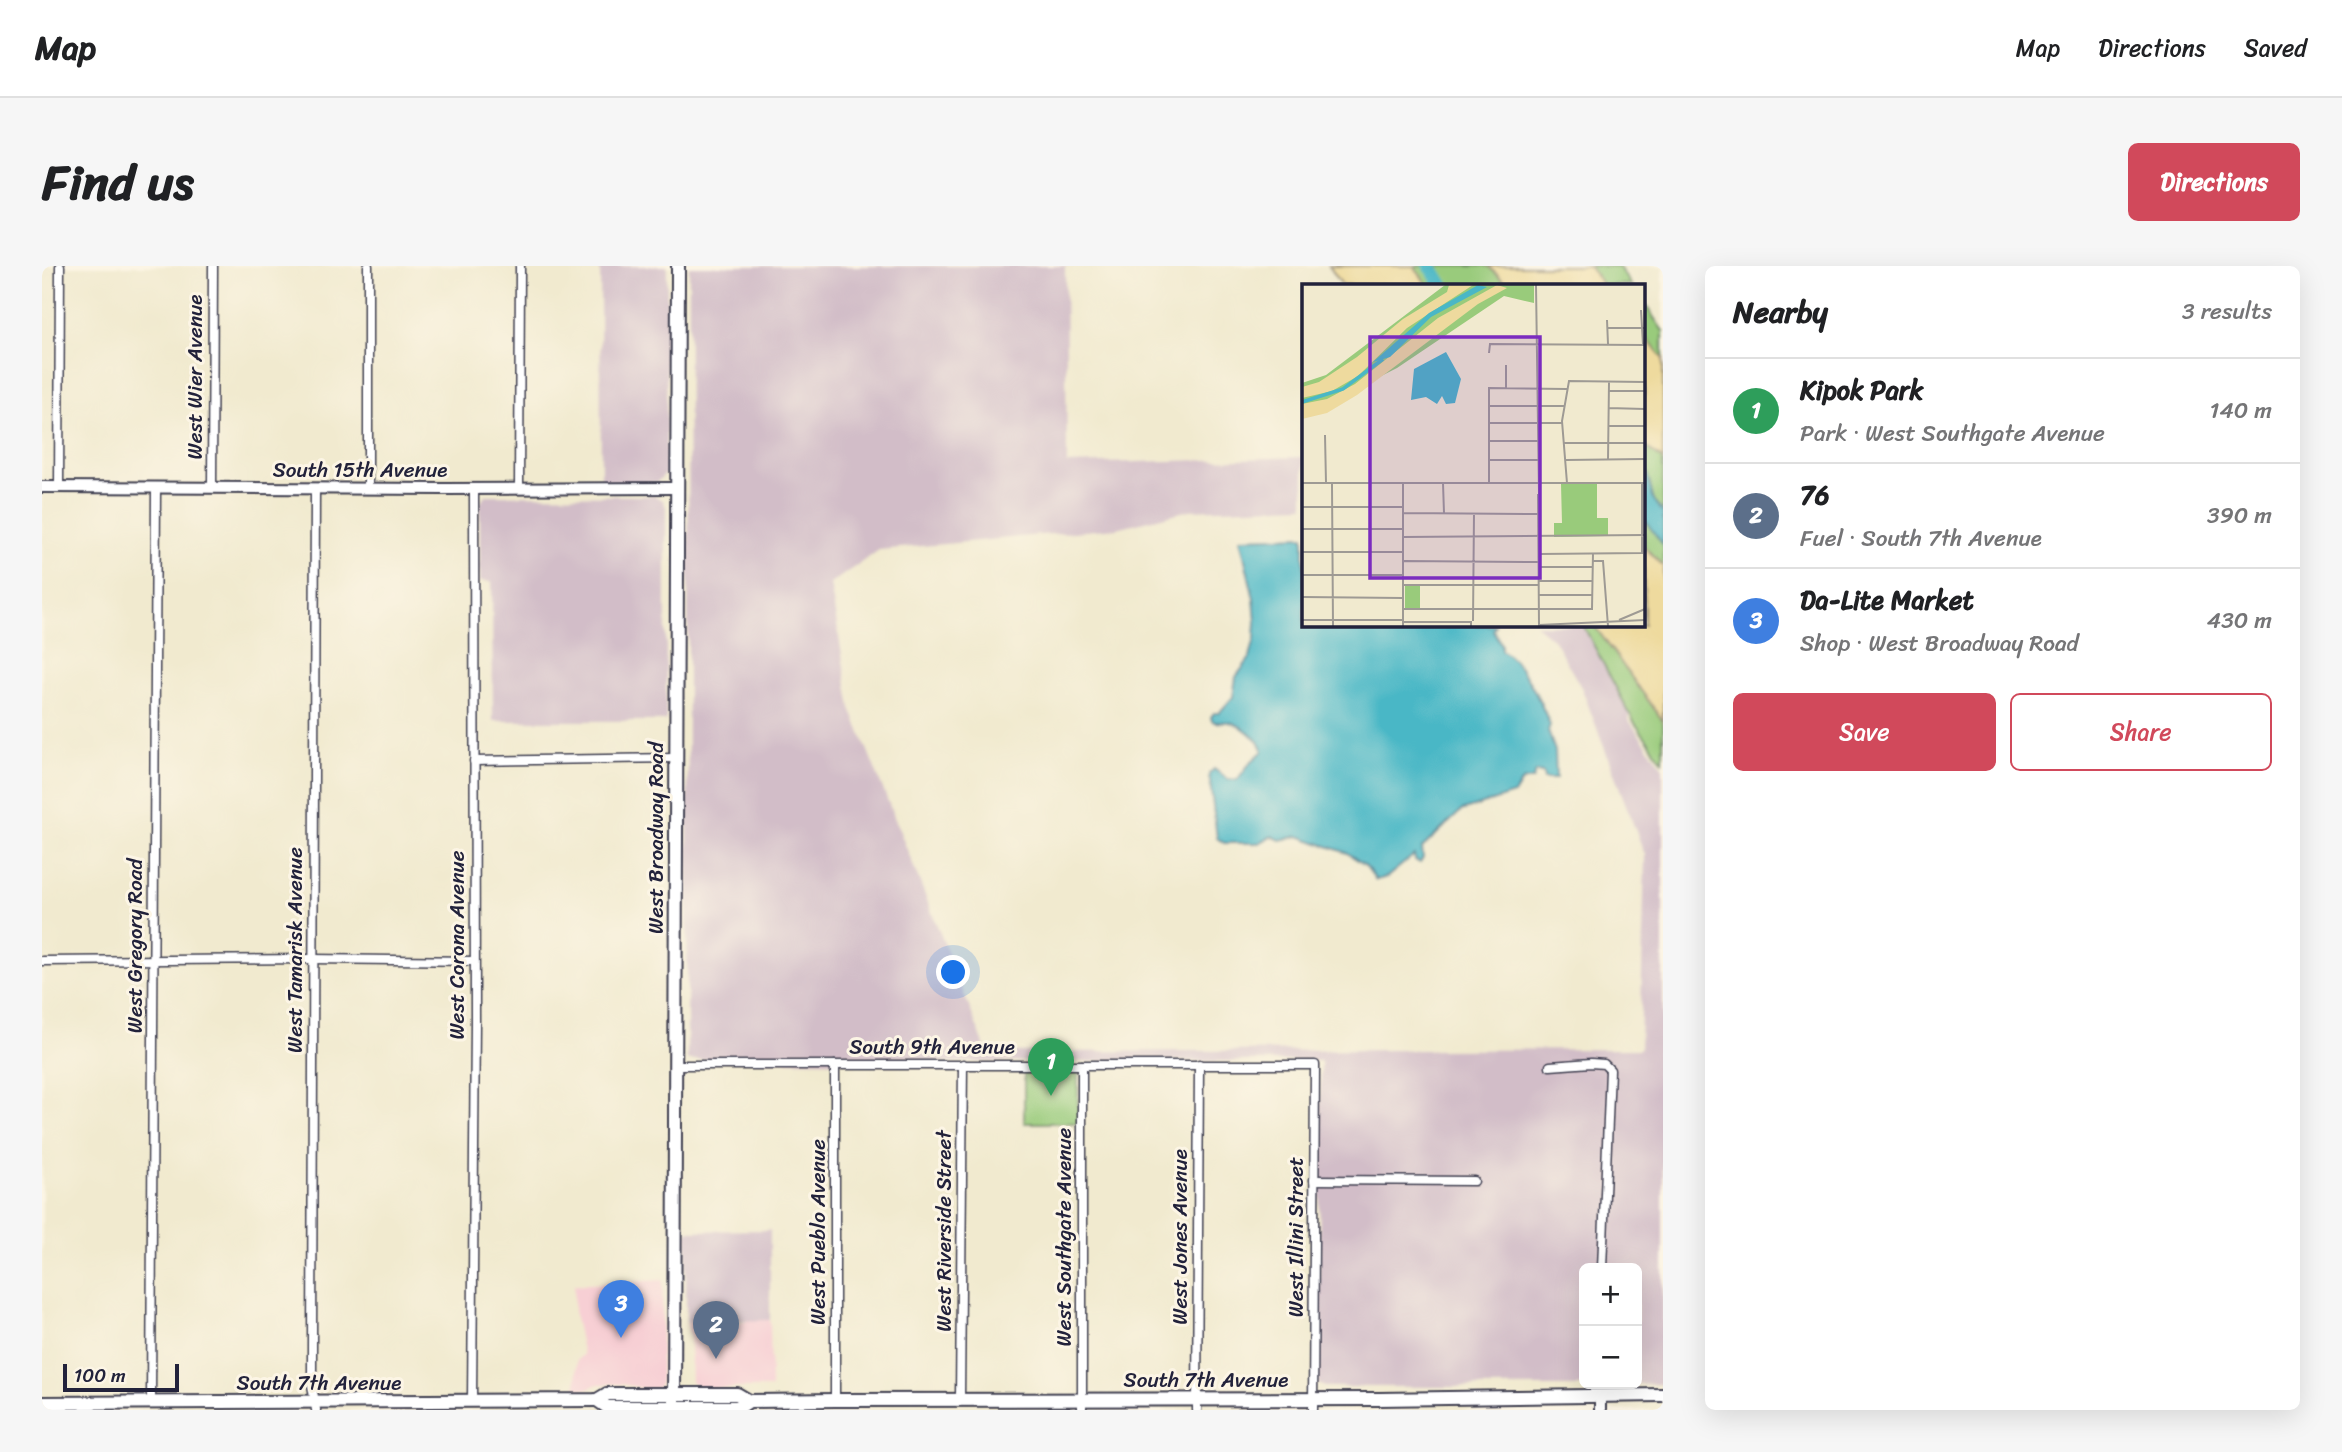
<!DOCTYPE html>
<html lang="en">
<head>
<meta charset="utf-8">
<style>
  body { margin:0; font-family:Sriracha,sans-serif; background:#f6f6f6; color:#202124 }
  .controls { position:absolute; right:21px; bottom:21px; display:grid; overflow:hidden; border-radius:10px; box-shadow:0 7px 28px #0002 }
  .controls button { width:63px; height:63px; display:grid; place-items:center; padding:0; border:0; border-bottom:2px solid #e0e0e0; background:#fff; color:#202124; font:35px sans-serif }
  .scale { position:absolute; left:21px; bottom:18px; width:116px; box-sizing:border-box; padding-left:7px; border:4px solid #22223b; border-top:0; font-size:19px; line-height:24px; white-space:nowrap; color:#22223b; -webkit-text-stroke:5px #fcf5e5; paint-order:stroke }
  .you { position:absolute; left:912px; top:707px; width:24px; height:24px; margin:-18px; border:5px solid #fff; border-radius:50%; background:#1a73e8; box-shadow:0 0 0 10px #1a73e833 }
  .badge { display:grid; place-items:center; width:46px; height:46px; border-radius:50%; background:#d1495b; color:#fff; font-size:23px; font-weight:700 }
  .pin { position:absolute; translate:-50% -58px; filter:drop-shadow(0 2px 4px #0008) }
  .pin::after { content:''; position:absolute; top:37px; width:24px; height:21px; background:inherit; clip-path:polygon(0 0,100% 0,50% 100%) }
  .list { margin:0; padding:0; list-style:none }
  h2 { display:flex; justify-content:space-between; align-items:center; height:91px; margin:0; padding:0 28px; font-size:30px }
  h2 small { font-size:23px; font-weight:400; color:#757577 }
  .list li { display:grid; grid-template-columns:46px 1fr auto; gap:21px; align-items:center; box-sizing:border-box; height:105px; padding:0 28px; border-top:2px solid #e0e0e0 }
  .list b { display:block; font-size:26px; white-space:nowrap }
  .list p { margin:0; font-size:23px; white-space:nowrap; color:#757577 }
  .list em { font-size:23px; font-style:normal; color:#757577 }
  .actions { display:flex; gap:14px; padding:21px 28px }
  .actions a { flex:1; padding:16px 0; border:2px solid #d1495b; border-radius:10px; text-align:center; font-size:24px; color:#d1495b }
  .actions .main { background:#d1495b; color:#fff }
  .map { position:relative; flex:none; width:1621px; height:1144px; overflow:hidden; border-radius:10px }
  header { display:flex; align-items:center; gap:42px; box-sizing:border-box; height:98px; padding:0 35px; background:#fff; border-bottom:2px solid #e0e0e0 }
  header strong { font-size:33px }
  nav { display:flex; gap:38px; margin-inline-start:auto; font-size:24px }
  .intro { display:flex; align-items:center; justify-content:space-between; box-sizing:border-box; height:168px; padding:0 42px }
  h1 { margin:0; font-size:49px }
  .button { padding:18px 32px; border-radius:10px; background:#d1495b; color:#fff; font-size:24px; font-weight:700 }
  main { display:flex; gap:42px; padding:0 42px }
  aside { flex:1; background:#fff; border-radius:10px; box-shadow:0 7px 28px #0002 }
  .map>svg:first-child { display:block }
</style>
</head>
<body>
<header>
<strong>Map</strong>
<nav><a>Map</a><a>Directions</a><a>Saved</a></nav>
</header>
<div class="intro"><h1>Find us</h1><a class="button">Directions</a></div>
<main>
<div class="map">
<svg width="1621" height="1144" viewBox="0 0 1621 1144">
  <rect width="100%" height="100%" fill="#fcf5e5"/>
  <filter id="ink" filterUnits="userSpaceOnUse"><feTurbulence type="fractalNoise" baseFrequency=".0143" numOctaves="2"/><feDisplacementMap in="SourceGraphic" scale="14" xChannelSelector="R" yChannelSelector="G"/><feConvolveMatrix kernelMatrix="1 2 1 2 8 2 1 2 1" color-interpolation-filters="sRGB"/></filter>
  <filter id="wash" filterUnits="userSpaceOnUse"><feTurbulence type="fractalNoise" baseFrequency=".00686" numOctaves="4" result="noise"/><feDisplacementMap in="SourceGraphic" scale="28" xChannelSelector="R" yChannelSelector="G"/><feGaussianBlur stdDeviation="1.57" result="paint"/><feColorMatrix in="noise" values="0 0 0 0 0 0 0 0 0 0 0 0 0 0 0 0 0 1.4 0 .05"/><feComposite in="paint" operator="in"/></filter>
  <g filter="url(#wash)">
    <rect width="100%" height="100%" fill="#f1eacf"/>
    <g fill="#f7cfd4">
      <polygon points="621,1014 618,1118 615,1122 605,1123 580,1118 556,1118 545,1123 534,1123 535,1094 541,1089 532,1047 532,1019"/>
      <polygon points="705,1054 728,1054 729,1122 660,1122 649,1116 648,1070 644,1056 704,1056"/>
    </g>
    <g fill="#d2bdc8" fill-rule="evenodd">
      <polygon points="558,0 625,0 624,207 615,216 559,217"/>
      <path d="M647,0H1026L1023,1L1025,198L1262,191V240L1148,244L1075,262L837,284L788,318L809,442L945,786L1598,783L1603,589L1540,423L1512,374L1494,359H1538L1550,375L1588,444L1586,453L1621,502V1118L1540,1121H1283L1276,1118L1279,795L852,796L645,794ZM1542,1002H1595V1118H1542Z"/>
      <polygon points="443,229 613,230 621,234 624,241 624,455 451,455 450,316 438,315 438,238"/>
      <polygon points="728,964 728,1054 644,1056 644,965"/>
    </g>
    <g fill="#99cb7b" stroke="#5e765b" stroke-width="2">
      <polygon points="1303,0 1576,0 1589,19 1315,19"/>
      <polygon points="1602,37 1621,65 1621,495 1592,456 1541,359 1602,359"/>
      <rect x="982" y="804" width="54" height="53"/>
    </g>
    <g fill="#eeda9e" stroke="#887e6c" stroke-width="2">
      <polygon points="1287,0 1372,0 1385,19 1300,19"/>
      <polygon points="1446,0 1547,0 1561,19 1466,19"/>
      <polygon points="1602,69 1621,93 1621,194 1602,179"/>
      <polygon points="1602,280 1621,300 1621,455 1552,359 1602,359"/>
    </g>
    <g fill="#4ab7c6" stroke="#366c80" stroke-width="2">
      <polygon points="1602,205 1605,206 1611,232 1621,247 1621,279 1602,253"/>
      <path d="M1262,270V359H1453L1451,364L1459,378V384C1482,398 1498,434 1508,459L1506,465L1513,485L1514,513H1502L1501,507L1493,506L1491,513L1480,515L1472,528L1419,545L1380,582L1381,592L1378,597L1373,594L1372,589L1345,611L1334,614L1323,599L1305,587L1257,570L1238,574L1230,570L1217,577H1182L1175,572L1167,508L1172,503L1186,513L1195,514L1208,497L1221,485C1219,475 1198,457 1187,456C1180,455 1177,458 1170,455L1169,451L1172,447H1177L1191,431L1194,411L1208,392L1213,372L1214,356L1212,333L1198,272Z"/>
    </g>
    <g fill="none" stroke-linecap="round" stroke-linejoin="round">
      <polyline stroke="#4ab7c6" stroke-width="14" points="1388,0 1400,19"/>
    </g>
  </g>
  <g filter="url(#ink)">
    <g fill="none" stroke-linecap="round" stroke-linejoin="round">
      <g stroke="#414051" stroke-width="11">
        <g id="minor">
          <polyline points="17,222 18,0"/>
          <polyline points="170,222 171,0"/>
          <polyline points="273,223 270,1081 270,1119 274,1144"/>
          <polyline points="326,223 326,0"/>
          <polyline points="477,223 478,0"/>
          <polyline points="432,495 634,492"/>
          <polyline points="0,695 270,693 432,695"/>
          <polyline points="633,799 1273,799 1271,1144"/>
          <polyline points="1040,799 1040,1144"/>
          <polyline points="1508,800 1549,797 1562,798 1568,804 1560,1002"/>
          <polyline points="1272,914 1432,915"/>
          <polyline points="918,1133 921,798"/>
          <polyline points="793,1134 793,799"/>
          <polyline points="430,1135 433,755 432,223"/>
          <polyline points="109,1136 114,223"/>
          <polyline points="1155,1144 1157,798"/>
        </g>
      </g>
      <g stroke="#414051" stroke-width="14">
        <g id="tertiary">
          <polyline points="0,221 402,223 635,222"/>
          <polyline points="1558,1131 1558,1144"/>
        </g>
      </g>
      <g stroke="#414051" stroke-width="16">
        <g id="secondary">
          <polyline points="555,1134 565,1141 698,1141 707,1135 793,1134 1337,1133 1621,1129"/>
          <polyline points="0,1137 555,1134 565,1128 695,1128 707,1135"/>
          <polyline points="632,1144 636,0"/>
        </g>
      </g>
      <use href="#minor" stroke="#fff" stroke-width="8"/>
      <use href="#tertiary" stroke="#fff" stroke-width="10"/>
      <use href="#secondary" stroke="#fff" stroke-width="12"/>
    </g>
  </g>
  <g text-anchor="middle" stroke-width="6" stroke-linejoin="round" paint-order="stroke">
    <g font-size="21" fill="#22223b" stroke="#fcf5e5">
      <text transform="translate(153 111) rotate(-90)" y="7">West Wier Avenue</text>
      <text x="318" y="211">South 15th Avenue</text>
      <text transform="translate(614 572) rotate(-90)" y="7">West Broadway Road</text>
      <text transform="translate(415 679) rotate(-90)" y="7">West Corona Avenue</text>
      <text transform="translate(93 680) rotate(-90)" y="7">West Gregory Road</text>
      <text transform="translate(253 684) rotate(-90)" y="7">West Tamarisk Avenue</text>
      <text x="890" y="788">South 9th Avenue</text>
      <text transform="translate(902 965) rotate(-90)" y="7">West Riverside Street</text>
      <text transform="translate(776 966) rotate(-90)" y="7">West Pueblo Avenue</text>
      <text transform="translate(1022 971) rotate(-90)" y="7">West Southgate Avenue</text>
      <text transform="translate(1138 971) rotate(-90)" y="7">West Jones Avenue</text>
      <text transform="translate(1254 971) rotate(-90)" y="7">West Illini Street</text>
      <text x="1164" y="1121">South 7th Avenue</text>
      <text x="277" y="1124">South 7th Avenue</text>
    </g>
  </g>
  <g transform="translate(1260 18)">
    <rect width="343" height="343" fill="#f1eacf"/>
    <path d="M143,1H232V19L202,12L95,84L0,132V99L24,91ZM259,200H295V234H306V252L252,253V239H260ZM103,302H118V324H103Z" fill="#99cb7b"/>
    <path d="M147,1H171L105,44L56,92L30,107L0,114V103L17,98L55,73L101,35L145,8ZM195,1L205,4L176,20L55,111L25,129L0,135V120L25,115L53,100L136,34Z" fill="#eeda9e"/>
    <path d="M176,1L185,3L129,33L88,73L71,78L127,29ZM144,68L159,95L153,119L144,120L140,112L135,120L124,113L109,116L112,85Z" fill="#4ab7c6"/>
    <path fill="none" stroke="#4ab7c6" stroke-width="3.5" d="M0,118L41,105L81,75"/>
    <path fill="none" stroke="#9e9a94" stroke-width="2" d="M234,1L237,211M339,26L341,61M305,36L306,60M305,44H343M187,69L188,60L343,61M204,105V81M307,107H343M187,122H263M306,124L343,125M187,139H260M306,142H343M23,151L24,199M187,157H236M262,159H343M187,176H236M264,176L343,175M306,176L307,98M0,199H343M141,199L142,229M187,199V104L265,105M265,199L260,137L267,97L343,98M30,200L31,342M236,210L237,342M0,223H101M101,229L236,230M0,245H101M101,253L343,251M0,268H101M237,270L340,269V199M102,277L236,278M291,277H301L306,342M237,283H291M0,291H101M237,297H291M101,301H236M237,311H291M0,313L101,314M101,325H290L291,269M0,336H101M317,336L343,325M171,337L172,229M101,338H169V342M237,341L343,336M101,342V200"/>
    <path fill="#7b2cbf" fill-opacity="0.15" stroke="#7b2cbf" stroke-width="3.5" d="M68,53H238V294H68Z"/>
    <rect width="343" height="343" fill="none" stroke="#22223b" stroke-width="3.5"/>
  </g>
</svg>
<div class="controls">
<button>+</button>
<button>−</button>
</div>
<div class="scale">100 m</div>
<div class="you"></div>
<div class="pin badge" style="left:1009px;top:830px;background:#2e9e5b">1</div>
<div class="pin badge" style="left:674px;top:1093px;background:#5c6f8a">2</div>
<div class="pin badge" style="left:579px;top:1072px;background:#3f7fe0">3</div>
</div>
<aside>
<h2>Nearby<small>3 results</small></h2>
<ul class="list">
<li><span class="badge" style="background:#2e9e5b">1</span><div><b>Kipok Park</b><p>Park · West Southgate Avenue</p></div><em>140 m</em></li>
<li><span class="badge" style="background:#5c6f8a">2</span><div><b>76</b><p>Fuel · South 7th Avenue</p></div><em>390 m</em></li>
<li><span class="badge" style="background:#3f7fe0">3</span><div><b>Da-Lite Market</b><p>Shop · West Broadway Road</p></div><em>430 m</em></li>
</ul>
<div class="actions"><a class="main">Save</a><a>Share</a></div>
</aside>
</main>
</body>
</html>
